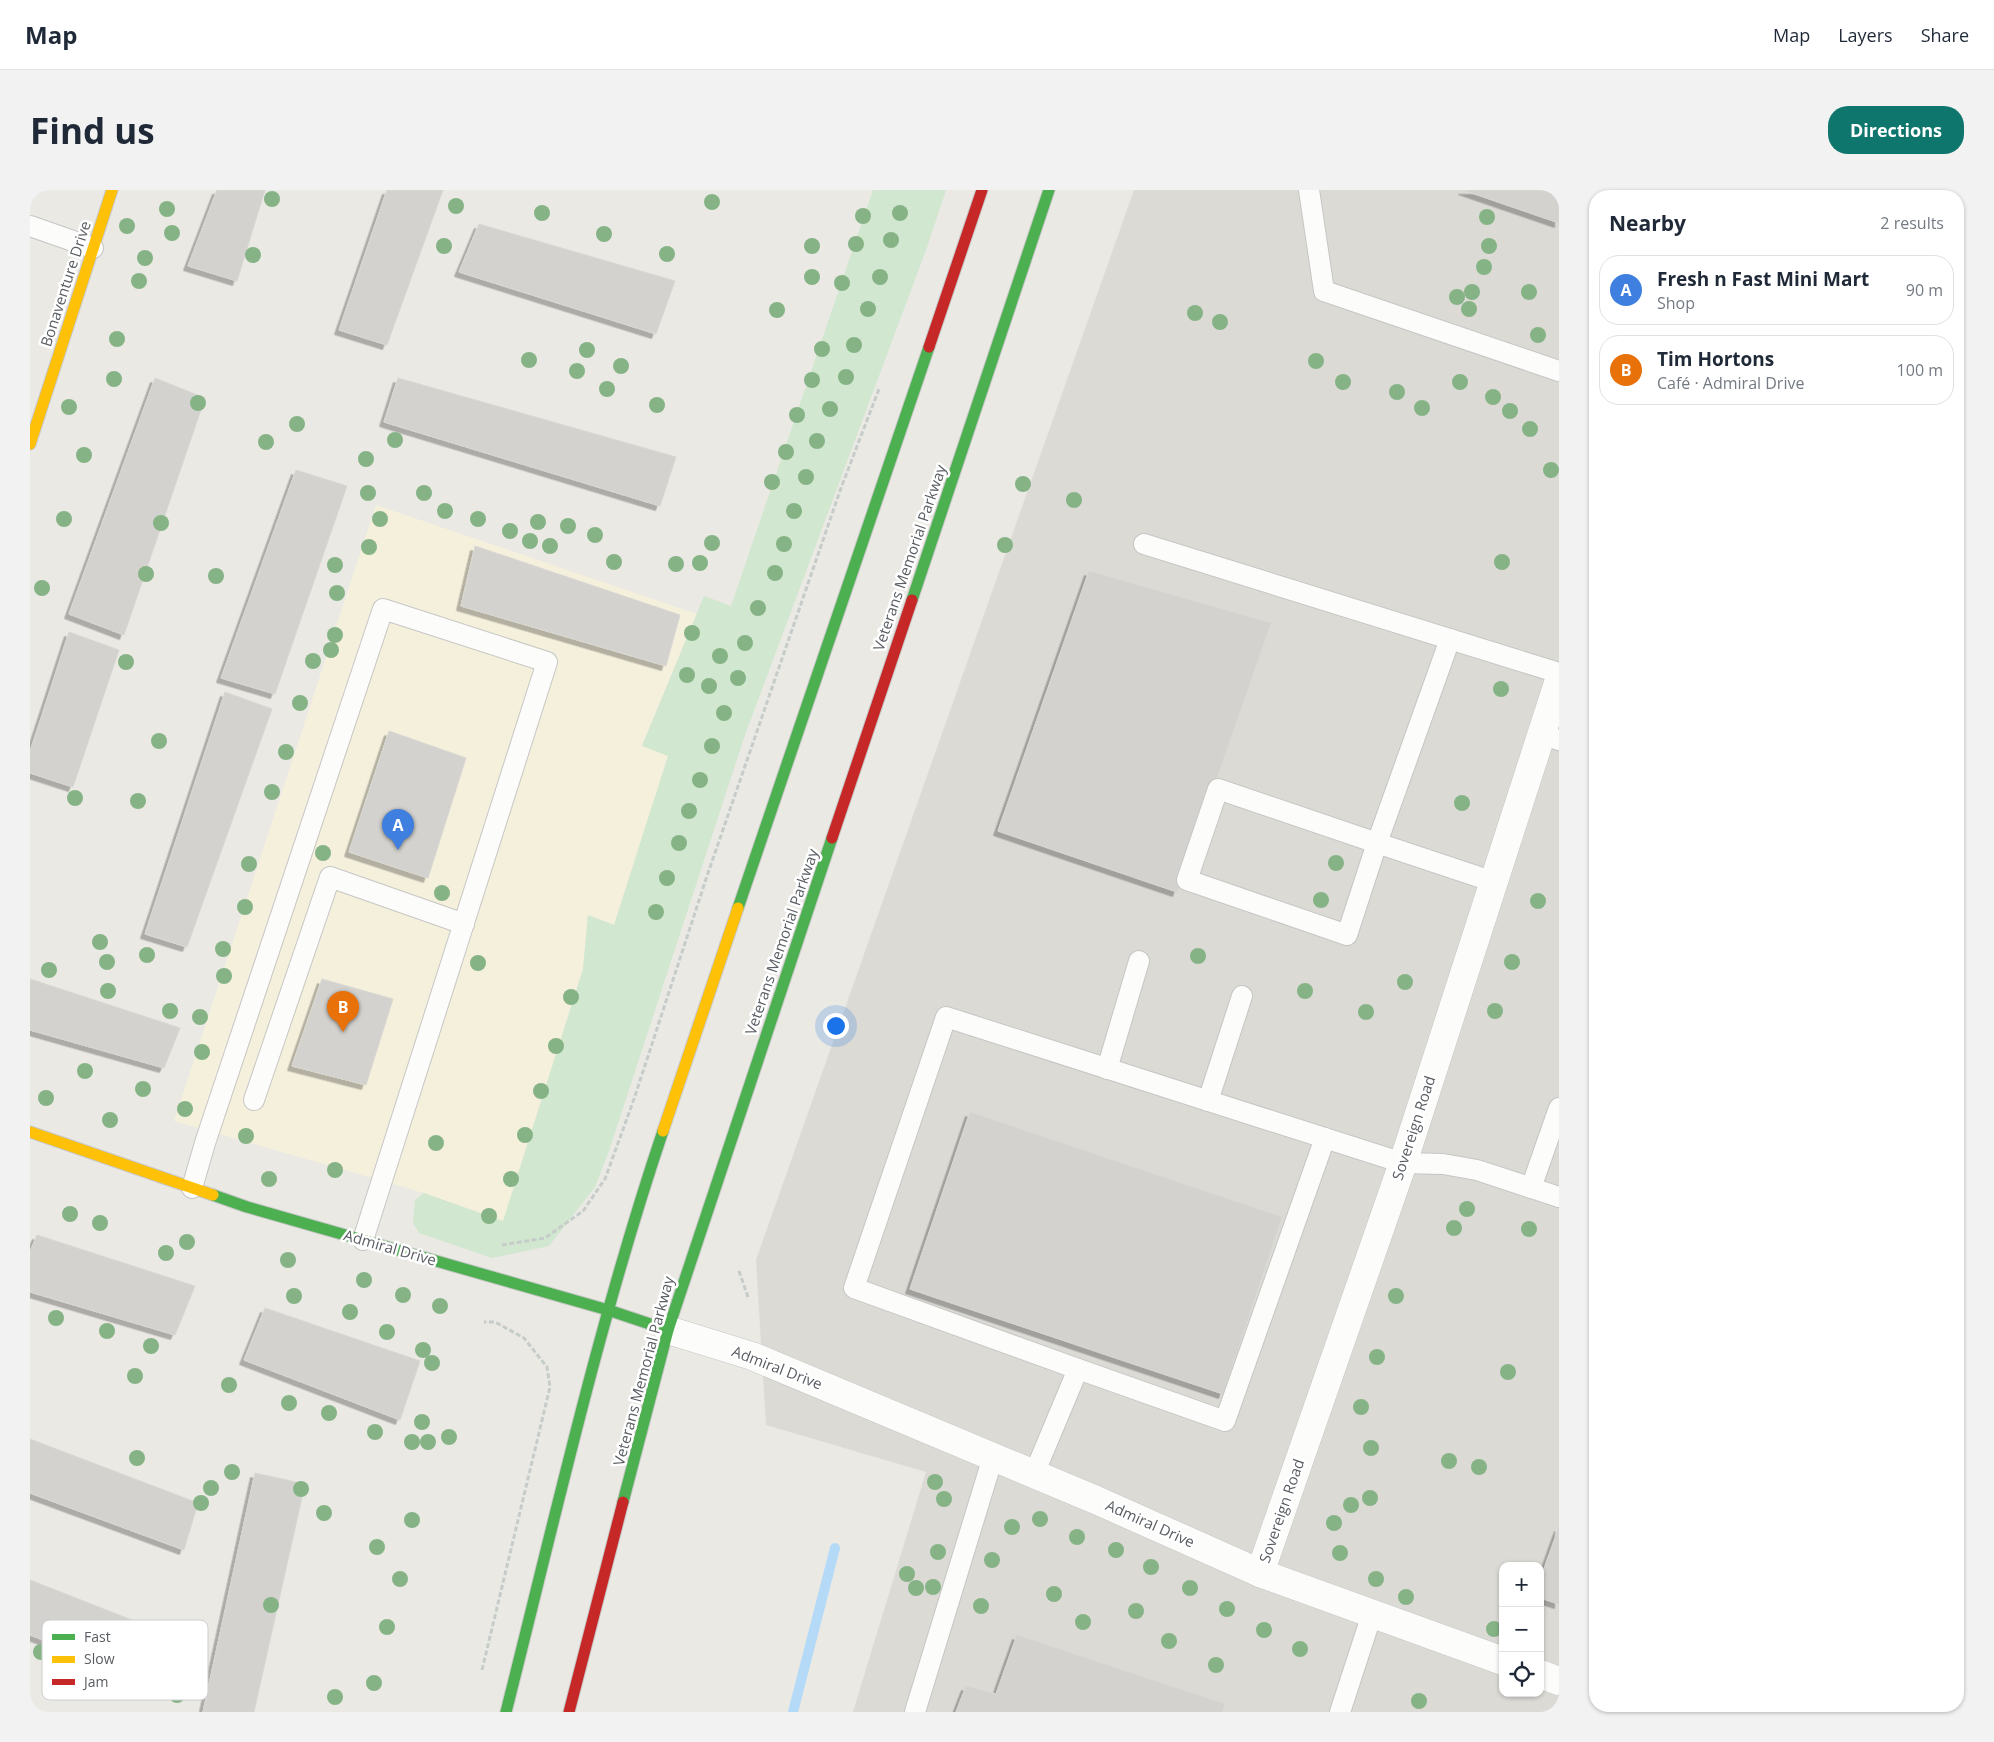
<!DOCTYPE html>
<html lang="en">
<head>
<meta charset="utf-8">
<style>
  body { margin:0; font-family:"Open Sans",sans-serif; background:#f2f2f3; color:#1f2937 }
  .controls { position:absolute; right:15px; bottom:15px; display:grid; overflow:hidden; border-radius:10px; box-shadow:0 1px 4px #0004 }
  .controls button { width:45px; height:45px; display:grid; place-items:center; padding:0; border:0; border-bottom:1px solid #e0e1e3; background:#fff; color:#1f2937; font:25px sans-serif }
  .you { position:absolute; left:805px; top:835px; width:18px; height:18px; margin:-12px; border:4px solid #fff; border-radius:50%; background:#1a73e8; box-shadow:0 0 0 8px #1a73e833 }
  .badge { display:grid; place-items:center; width:32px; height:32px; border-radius:50%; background:#0f766e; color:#fff; font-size:16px; font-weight:700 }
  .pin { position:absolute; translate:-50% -41px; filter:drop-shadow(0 1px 2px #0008) }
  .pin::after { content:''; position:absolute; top:26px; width:18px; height:15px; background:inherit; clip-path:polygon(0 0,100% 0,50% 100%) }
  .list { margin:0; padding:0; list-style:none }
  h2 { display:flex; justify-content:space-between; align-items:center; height:65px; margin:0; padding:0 20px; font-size:21px }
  h2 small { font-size:16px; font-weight:400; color:#747a83 }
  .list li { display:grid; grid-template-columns:32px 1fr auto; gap:15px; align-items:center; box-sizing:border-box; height:70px; margin:0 10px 10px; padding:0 10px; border:1px solid #e0e1e3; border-radius:20px }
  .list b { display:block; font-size:19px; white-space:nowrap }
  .list p { margin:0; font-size:16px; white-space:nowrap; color:#747a83 }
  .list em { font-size:16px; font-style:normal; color:#747a83 }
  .icon { flex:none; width:28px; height:28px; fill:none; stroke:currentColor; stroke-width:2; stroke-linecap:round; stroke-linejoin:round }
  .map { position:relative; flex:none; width:1529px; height:1522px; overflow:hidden; border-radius:20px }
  header { display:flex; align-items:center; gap:30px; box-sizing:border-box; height:70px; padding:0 25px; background:#fff; border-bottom:1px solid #e0e1e3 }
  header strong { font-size:24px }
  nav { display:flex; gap:28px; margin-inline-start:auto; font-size:18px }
  .intro { display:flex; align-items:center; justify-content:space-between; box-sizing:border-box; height:120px; padding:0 30px }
  h1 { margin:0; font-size:35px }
  .button { padding:12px 22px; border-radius:20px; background:#0f766e; color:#fff; font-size:18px; font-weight:700 }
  main { display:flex; gap:30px; padding:0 30px }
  aside { flex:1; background:#fff; border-radius:20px; box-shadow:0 1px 4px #0004 }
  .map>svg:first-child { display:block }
</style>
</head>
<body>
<header>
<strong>Map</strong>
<nav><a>Map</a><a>Layers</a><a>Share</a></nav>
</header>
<div class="intro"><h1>Find us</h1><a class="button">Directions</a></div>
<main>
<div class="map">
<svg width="1529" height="1522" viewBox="0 0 1529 1522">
  <defs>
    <filter id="shadow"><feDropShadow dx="-4.5" dy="4.5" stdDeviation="0" flood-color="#0004"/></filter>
  </defs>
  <rect width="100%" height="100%" fill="#eae9e4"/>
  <polygon fill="#f5f0dc" points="346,315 667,424 612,555 638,566 584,735 558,725 553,779 473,1032 394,1003 144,931"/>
  <path fill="#dbdad5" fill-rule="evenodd" d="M1104,0H1529V1522H823L896,1282L736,1235L726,1070ZM1473,1376H1510V1503H1473Z"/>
  <polygon fill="#d1e7cf" points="843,0 916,0 896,60 715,545 579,961 565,997 519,1056 462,1068 389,1043 383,1033 385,1010 394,1003 473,1031 553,779 558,725 584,735 638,566 612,556 674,406 701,416"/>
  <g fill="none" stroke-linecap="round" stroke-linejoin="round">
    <polyline stroke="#b5daf7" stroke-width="10" points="763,1522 805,1358"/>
  </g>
  <g fill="#d3d2cf" stroke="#d9d7d3" filter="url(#shadow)">
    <polygon points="187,0 235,0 207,91 158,76"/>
    <polygon points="357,0 413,0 357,155 309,140"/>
    <polygon points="1433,0 1529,0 1529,33"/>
    <polygon points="449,34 645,91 626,144 429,82"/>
    <polygon points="125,188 175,208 94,445 39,424"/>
    <polygon points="368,188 646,267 630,316 354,232"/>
    <polygon points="266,280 317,296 245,504 191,488"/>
    <polygon points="445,356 650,425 636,476 431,416"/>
    <polygon points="1059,381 1241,433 1147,702 968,641"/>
    <polygon points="39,442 89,460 43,597 0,583 0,562"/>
    <polygon points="195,502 242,519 157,757 115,744"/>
    <polygon points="359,541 436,568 398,688 319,662"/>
    <polygon points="0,789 150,838 134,878 0,840"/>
    <polygon points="292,789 363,809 336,895 262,876"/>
    <polygon points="940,922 1252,1027 1193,1204 880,1099"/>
    <polygon points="7,1045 165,1096 145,1145 0,1102 0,1062"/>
    <polygon points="235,1118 390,1171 370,1230 214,1170"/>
    <polygon points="0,1249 168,1313 154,1360 0,1303"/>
    <polygon points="225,1283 275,1294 224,1522 173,1522"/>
    <polygon points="1529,1337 1529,1414 1510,1408 1510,1390"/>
    <polygon points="0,1390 130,1441 111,1487 0,1445"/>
    <polygon points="987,1445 1195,1514 1192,1522 926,1522 936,1496 966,1504"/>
  </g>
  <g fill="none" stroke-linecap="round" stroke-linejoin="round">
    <g stroke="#c6c6c4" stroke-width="22">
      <g id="lane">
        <polyline points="1279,0 1294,101 1529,181"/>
        <polyline points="0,36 63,58"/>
        <polyline points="1114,354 1529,483"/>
        <polyline points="1420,449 1347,653 1464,692"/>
        <polyline points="1511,544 1529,550"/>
        <polygon points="1188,599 1347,653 1317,745 1157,690"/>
        <polyline points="1077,879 1109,771"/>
        <polyline points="224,910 300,687 434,734"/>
        <polyline points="1178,911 1212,806"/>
        <polyline points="162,998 175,953 353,419 517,472 333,1050"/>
        <polyline points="1501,998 1529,918"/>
        <polyline points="1048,1179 1195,1231 1295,948"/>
        <polyline points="1004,1284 1048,1179 824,1098 916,827 1373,973 1413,974 1447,980 1529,1007"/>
        <polyline points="885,1522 963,1267"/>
        <polyline points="1310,1522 1342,1424"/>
      </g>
    </g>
    <g stroke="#c6c6c4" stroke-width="29">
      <g id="street">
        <polyline points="638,1140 722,1166 1066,1310 1230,1383 1473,1471"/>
        <polyline points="1230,1383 1373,973 1529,490"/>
        <polyline points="1510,1484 1529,1491"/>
      </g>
    </g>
    <g stroke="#c6c7c6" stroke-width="13">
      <g id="fast">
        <polyline points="882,410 1019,0"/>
        <polyline points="708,718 899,157"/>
        <polyline points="183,1005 217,1017 578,1120 638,1140"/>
        <polyline points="593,1312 638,1140 802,648"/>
        <path d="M476,1522C525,1328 569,1131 633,941"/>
      </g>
    </g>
    <g stroke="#c6c7c6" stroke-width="13">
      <g id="slow">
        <polyline points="0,254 82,0"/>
        <polyline points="633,941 708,718"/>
        <polyline points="0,942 183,1005"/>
      </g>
    </g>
    <g stroke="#c6c7c6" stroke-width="13">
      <g id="jam">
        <polyline points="899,157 952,0"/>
        <polyline points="802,648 882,410"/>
        <polyline points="539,1522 593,1312"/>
      </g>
    </g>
    <g stroke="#c6ccc9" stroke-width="3" stroke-dasharray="5 2.5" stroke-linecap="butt">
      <polyline points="472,1055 515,1048 553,1021 575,989 604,909 677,686 811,298 849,199"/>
      <polyline points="709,1081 718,1107"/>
      <polyline points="452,1480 520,1197 517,1177 494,1148 465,1132 454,1132"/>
    </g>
    <use href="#lane" stroke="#fcfcfb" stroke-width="20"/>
    <use href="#street" stroke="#fcfcfb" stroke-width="28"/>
    <use href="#fast" stroke="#4caf50" stroke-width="11"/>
    <use href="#slow" stroke="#ffc107" stroke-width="11"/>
    <use href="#jam" stroke="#c62828" stroke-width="11"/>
  </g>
  <g fill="#86b386">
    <circle cx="242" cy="9" r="8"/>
    <circle cx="682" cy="12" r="8"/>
    <circle cx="426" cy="16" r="8"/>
    <circle cx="137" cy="19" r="8"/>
    <circle cx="512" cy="23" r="8"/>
    <circle cx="870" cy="23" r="8"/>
    <circle cx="833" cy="26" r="8"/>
    <circle cx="1457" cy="27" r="8"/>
    <circle cx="97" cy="36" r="8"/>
    <circle cx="142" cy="43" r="8"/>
    <circle cx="574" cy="44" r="8"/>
    <circle cx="861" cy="50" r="8"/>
    <circle cx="826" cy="54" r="8"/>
    <circle cx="414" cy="56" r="8"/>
    <circle cx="782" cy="56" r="8"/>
    <circle cx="1459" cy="56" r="8"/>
    <circle cx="637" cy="64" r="8"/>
    <circle cx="223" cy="65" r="8"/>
    <circle cx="115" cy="68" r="8"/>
    <circle cx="1454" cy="77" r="8"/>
    <circle cx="782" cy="87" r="8"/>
    <circle cx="850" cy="87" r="8"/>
    <circle cx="109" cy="91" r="8"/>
    <circle cx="812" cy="93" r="8"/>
    <circle cx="1442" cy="102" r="8"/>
    <circle cx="1499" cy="102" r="8"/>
    <circle cx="1427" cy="107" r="8"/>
    <circle cx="838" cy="119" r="8"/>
    <circle cx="1439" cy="119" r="8"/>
    <circle cx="747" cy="120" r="8"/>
    <circle cx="1165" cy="123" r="8"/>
    <circle cx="1190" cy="132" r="8"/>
    <circle cx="1508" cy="145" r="8"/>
    <circle cx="87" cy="149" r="8"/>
    <circle cx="824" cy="155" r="8"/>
    <circle cx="792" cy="159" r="8"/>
    <circle cx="557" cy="160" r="8"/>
    <circle cx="499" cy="170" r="8"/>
    <circle cx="1286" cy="171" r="8"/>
    <circle cx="591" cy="176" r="8"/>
    <circle cx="547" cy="181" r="8"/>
    <circle cx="816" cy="187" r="8"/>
    <circle cx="84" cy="189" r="8"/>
    <circle cx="782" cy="190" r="8"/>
    <circle cx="1313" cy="192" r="8"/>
    <circle cx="1430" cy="192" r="8"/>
    <circle cx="577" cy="199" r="8"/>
    <circle cx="1367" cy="202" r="8"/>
    <circle cx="1463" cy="207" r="8"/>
    <circle cx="168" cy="213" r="8"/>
    <circle cx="627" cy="215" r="8"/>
    <circle cx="39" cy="217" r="8"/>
    <circle cx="1392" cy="218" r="8"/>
    <circle cx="800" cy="219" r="8"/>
    <circle cx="1480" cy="221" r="8"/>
    <circle cx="767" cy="225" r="8"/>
    <circle cx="267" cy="234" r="8"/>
    <circle cx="1500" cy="239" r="8"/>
    <circle cx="365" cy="250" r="8"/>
    <circle cx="787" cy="251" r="8"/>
    <circle cx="236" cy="252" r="8"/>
    <circle cx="756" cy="262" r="8"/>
    <circle cx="54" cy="265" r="8"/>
    <circle cx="336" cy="269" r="8"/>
    <circle cx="1521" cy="280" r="8"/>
    <circle cx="776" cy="287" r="8"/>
    <circle cx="742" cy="292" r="8"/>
    <circle cx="993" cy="294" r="8"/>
    <circle cx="338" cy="303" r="8"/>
    <circle cx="394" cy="303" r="8"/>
    <circle cx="1044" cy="310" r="8"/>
    <circle cx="415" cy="321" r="8"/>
    <circle cx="764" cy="321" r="8"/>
    <circle cx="34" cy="329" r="8"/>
    <circle cx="350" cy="329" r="8"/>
    <circle cx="448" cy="329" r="8"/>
    <circle cx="508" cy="332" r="8"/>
    <circle cx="131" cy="333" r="8"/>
    <circle cx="538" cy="336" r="8"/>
    <circle cx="480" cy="341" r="8"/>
    <circle cx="565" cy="345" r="8"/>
    <circle cx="500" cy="351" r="8"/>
    <circle cx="682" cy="353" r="8"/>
    <circle cx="754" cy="354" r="8"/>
    <circle cx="975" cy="355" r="8"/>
    <circle cx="520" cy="356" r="8"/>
    <circle cx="339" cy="357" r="8"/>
    <circle cx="584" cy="372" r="8"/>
    <circle cx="1472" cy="372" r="8"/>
    <circle cx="670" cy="373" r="8"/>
    <circle cx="646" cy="374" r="8"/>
    <circle cx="305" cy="375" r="8"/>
    <circle cx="745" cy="383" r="8"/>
    <circle cx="116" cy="384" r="8"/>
    <circle cx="186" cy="386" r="8"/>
    <circle cx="12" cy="398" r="8"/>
    <circle cx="307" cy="403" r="8"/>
    <circle cx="728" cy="418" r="8"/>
    <circle cx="662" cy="443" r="8"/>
    <circle cx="305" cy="445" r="8"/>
    <circle cx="715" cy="453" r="8"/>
    <circle cx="301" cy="460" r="8"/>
    <circle cx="690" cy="466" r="8"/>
    <circle cx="283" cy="471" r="8"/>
    <circle cx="96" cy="472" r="8"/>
    <circle cx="657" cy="485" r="8"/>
    <circle cx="708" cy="488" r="8"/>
    <circle cx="679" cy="496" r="8"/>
    <circle cx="1471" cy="499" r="8"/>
    <circle cx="270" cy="513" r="8"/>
    <circle cx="694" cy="523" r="8"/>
    <circle cx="129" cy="551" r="8"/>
    <circle cx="682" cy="556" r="8"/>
    <circle cx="256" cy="562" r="8"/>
    <circle cx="670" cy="590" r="8"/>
    <circle cx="242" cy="602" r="8"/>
    <circle cx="45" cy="608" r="8"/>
    <circle cx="108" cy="611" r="8"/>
    <circle cx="1432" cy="613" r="8"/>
    <circle cx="659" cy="621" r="8"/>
    <circle cx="649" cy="653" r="8"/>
    <circle cx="293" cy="663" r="8"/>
    <circle cx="1306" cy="673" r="8"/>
    <circle cx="219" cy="674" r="8"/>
    <circle cx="637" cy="688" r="8"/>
    <circle cx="412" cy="703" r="8"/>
    <circle cx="1291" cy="710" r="8"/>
    <circle cx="1508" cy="711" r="8"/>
    <circle cx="215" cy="717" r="8"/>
    <circle cx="626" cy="722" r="8"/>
    <circle cx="70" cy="752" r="8"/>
    <circle cx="193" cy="759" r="8"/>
    <circle cx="117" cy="765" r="8"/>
    <circle cx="1168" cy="766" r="8"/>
    <circle cx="77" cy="772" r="8"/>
    <circle cx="1482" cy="772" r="8"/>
    <circle cx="448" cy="773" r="8"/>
    <circle cx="19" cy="780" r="8"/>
    <circle cx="194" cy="786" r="8"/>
    <circle cx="1375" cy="792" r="8"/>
    <circle cx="78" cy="801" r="8"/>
    <circle cx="1275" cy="801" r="8"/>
    <circle cx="541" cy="807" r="8"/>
    <circle cx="140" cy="821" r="8"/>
    <circle cx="1465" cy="821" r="8"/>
    <circle cx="1336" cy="822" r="8"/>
    <circle cx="170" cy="827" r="8"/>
    <circle cx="526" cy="856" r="8"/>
    <circle cx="172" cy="862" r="8"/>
    <circle cx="55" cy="881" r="8"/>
    <circle cx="113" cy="899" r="8"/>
    <circle cx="511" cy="901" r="8"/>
    <circle cx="16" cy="908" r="8"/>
    <circle cx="155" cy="919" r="8"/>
    <circle cx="80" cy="930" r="8"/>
    <circle cx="495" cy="945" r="8"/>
    <circle cx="216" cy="946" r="8"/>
    <circle cx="406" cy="953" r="8"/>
    <circle cx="305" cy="980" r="8"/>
    <circle cx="239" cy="989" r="8"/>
    <circle cx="481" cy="989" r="8"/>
    <circle cx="1437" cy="1019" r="8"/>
    <circle cx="40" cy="1024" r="8"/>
    <circle cx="459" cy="1026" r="8"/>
    <circle cx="70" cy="1033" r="8"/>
    <circle cx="1424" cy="1038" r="8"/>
    <circle cx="1499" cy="1039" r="8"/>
    <circle cx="157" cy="1052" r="8"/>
    <circle cx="136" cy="1063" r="8"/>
    <circle cx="258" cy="1070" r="8"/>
    <circle cx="334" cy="1090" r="8"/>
    <circle cx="373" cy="1105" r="8"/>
    <circle cx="264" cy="1106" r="8"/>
    <circle cx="1366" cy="1106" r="8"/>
    <circle cx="410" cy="1116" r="8"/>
    <circle cx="320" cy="1122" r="8"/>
    <circle cx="26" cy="1128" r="8"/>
    <circle cx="77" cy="1141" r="8"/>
    <circle cx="357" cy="1142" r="8"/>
    <circle cx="121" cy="1156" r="8"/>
    <circle cx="393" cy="1160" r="8"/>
    <circle cx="1347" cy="1167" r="8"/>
    <circle cx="402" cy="1173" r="8"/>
    <circle cx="1478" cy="1182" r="8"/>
    <circle cx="105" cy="1186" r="8"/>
    <circle cx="199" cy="1195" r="8"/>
    <circle cx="259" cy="1213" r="8"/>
    <circle cx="1331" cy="1217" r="8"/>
    <circle cx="299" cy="1223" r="8"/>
    <circle cx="392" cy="1232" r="8"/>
    <circle cx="345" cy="1242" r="8"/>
    <circle cx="419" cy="1247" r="8"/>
    <circle cx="382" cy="1252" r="8"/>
    <circle cx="398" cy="1252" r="8"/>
    <circle cx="1341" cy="1258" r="8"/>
    <circle cx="107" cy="1268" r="8"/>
    <circle cx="1419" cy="1271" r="8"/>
    <circle cx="1449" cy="1277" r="8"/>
    <circle cx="202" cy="1282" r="8"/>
    <circle cx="905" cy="1292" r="8"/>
    <circle cx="181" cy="1298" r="8"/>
    <circle cx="271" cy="1299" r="8"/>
    <circle cx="1340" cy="1308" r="8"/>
    <circle cx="914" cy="1309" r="8"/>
    <circle cx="171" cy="1313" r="8"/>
    <circle cx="1321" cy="1315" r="8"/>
    <circle cx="294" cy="1323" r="8"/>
    <circle cx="1010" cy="1329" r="8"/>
    <circle cx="382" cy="1330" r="8"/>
    <circle cx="1304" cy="1333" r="8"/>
    <circle cx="982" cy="1337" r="8"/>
    <circle cx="1047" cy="1347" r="8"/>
    <circle cx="347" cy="1357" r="8"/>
    <circle cx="1086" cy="1360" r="8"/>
    <circle cx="908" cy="1362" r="8"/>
    <circle cx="1310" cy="1363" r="8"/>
    <circle cx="962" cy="1370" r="8"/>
    <circle cx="1121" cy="1377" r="8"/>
    <circle cx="877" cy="1384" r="8"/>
    <circle cx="370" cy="1389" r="8"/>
    <circle cx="1346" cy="1389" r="8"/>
    <circle cx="903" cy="1397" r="8"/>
    <circle cx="886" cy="1398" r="8"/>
    <circle cx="1160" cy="1398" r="8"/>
    <circle cx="1024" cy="1404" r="8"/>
    <circle cx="1376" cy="1407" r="8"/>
    <circle cx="241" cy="1415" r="8"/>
    <circle cx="951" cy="1416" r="8"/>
    <circle cx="1197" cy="1419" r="8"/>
    <circle cx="1106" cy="1421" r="8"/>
    <circle cx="1053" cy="1432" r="8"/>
    <circle cx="357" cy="1437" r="8"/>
    <circle cx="1464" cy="1439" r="8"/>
    <circle cx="1234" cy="1440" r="8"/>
    <circle cx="1139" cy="1451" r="8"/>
    <circle cx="1270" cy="1459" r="8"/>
    <circle cx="11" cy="1462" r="8"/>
    <circle cx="1186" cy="1475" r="8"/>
    <circle cx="344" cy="1493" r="8"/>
    <circle cx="147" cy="1505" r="8"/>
    <circle cx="305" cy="1507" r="8"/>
    <circle cx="1389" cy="1511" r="8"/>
  </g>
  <g text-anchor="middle" stroke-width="5" stroke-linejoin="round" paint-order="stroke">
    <g font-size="15" fill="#595d62" stroke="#fff">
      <text transform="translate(36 94) rotate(-72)" y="5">Bonaventure Drive</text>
      <text transform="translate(880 368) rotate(-71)" y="5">Veterans Memorial Parkway</text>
      <text transform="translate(752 752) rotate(-71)" y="5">Veterans Memorial Parkway</text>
      <text transform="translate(1384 938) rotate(-72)" y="5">Sovereign Road</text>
      <text transform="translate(360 1058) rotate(16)" y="5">Admiral Drive</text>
      <text transform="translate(747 1178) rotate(21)" y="5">Admiral Drive</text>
      <text transform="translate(614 1181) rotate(-75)" y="5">Veterans Memorial Parkway</text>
      <text transform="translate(1252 1321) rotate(-71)" y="5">Sovereign Road</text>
      <text transform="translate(1120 1334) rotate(24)" y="5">Admiral Drive</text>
    </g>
  </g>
  <rect x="12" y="1430" width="166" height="80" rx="8" fill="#fff" stroke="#cdced0" stroke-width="1"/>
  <rect x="22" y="1444" width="23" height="6" fill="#4caf50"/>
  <rect x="22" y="1466" width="23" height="7" fill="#ffc107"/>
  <rect x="22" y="1489" width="23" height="6" fill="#c62828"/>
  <g font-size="14" fill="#595d62">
    <text x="54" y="1452">Fast</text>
    <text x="54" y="1474">Slow</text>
    <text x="54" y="1497">Jam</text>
  </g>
</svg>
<div class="controls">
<button>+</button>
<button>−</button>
<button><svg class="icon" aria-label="locate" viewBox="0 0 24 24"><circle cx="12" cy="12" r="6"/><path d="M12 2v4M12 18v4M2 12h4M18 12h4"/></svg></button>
</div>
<div class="you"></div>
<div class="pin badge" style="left:368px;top:660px;background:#3f7fe0">A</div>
<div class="pin badge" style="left:313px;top:842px;background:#e8710a">B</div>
</div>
<aside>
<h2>Nearby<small>2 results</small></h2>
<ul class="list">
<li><span class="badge" style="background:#3f7fe0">A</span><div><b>Fresh n Fast Mini Mart</b><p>Shop</p></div><em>90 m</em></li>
<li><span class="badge" style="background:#e8710a">B</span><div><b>Tim Hortons</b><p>Café · Admiral Drive</p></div><em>100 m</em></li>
</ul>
</aside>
</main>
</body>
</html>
